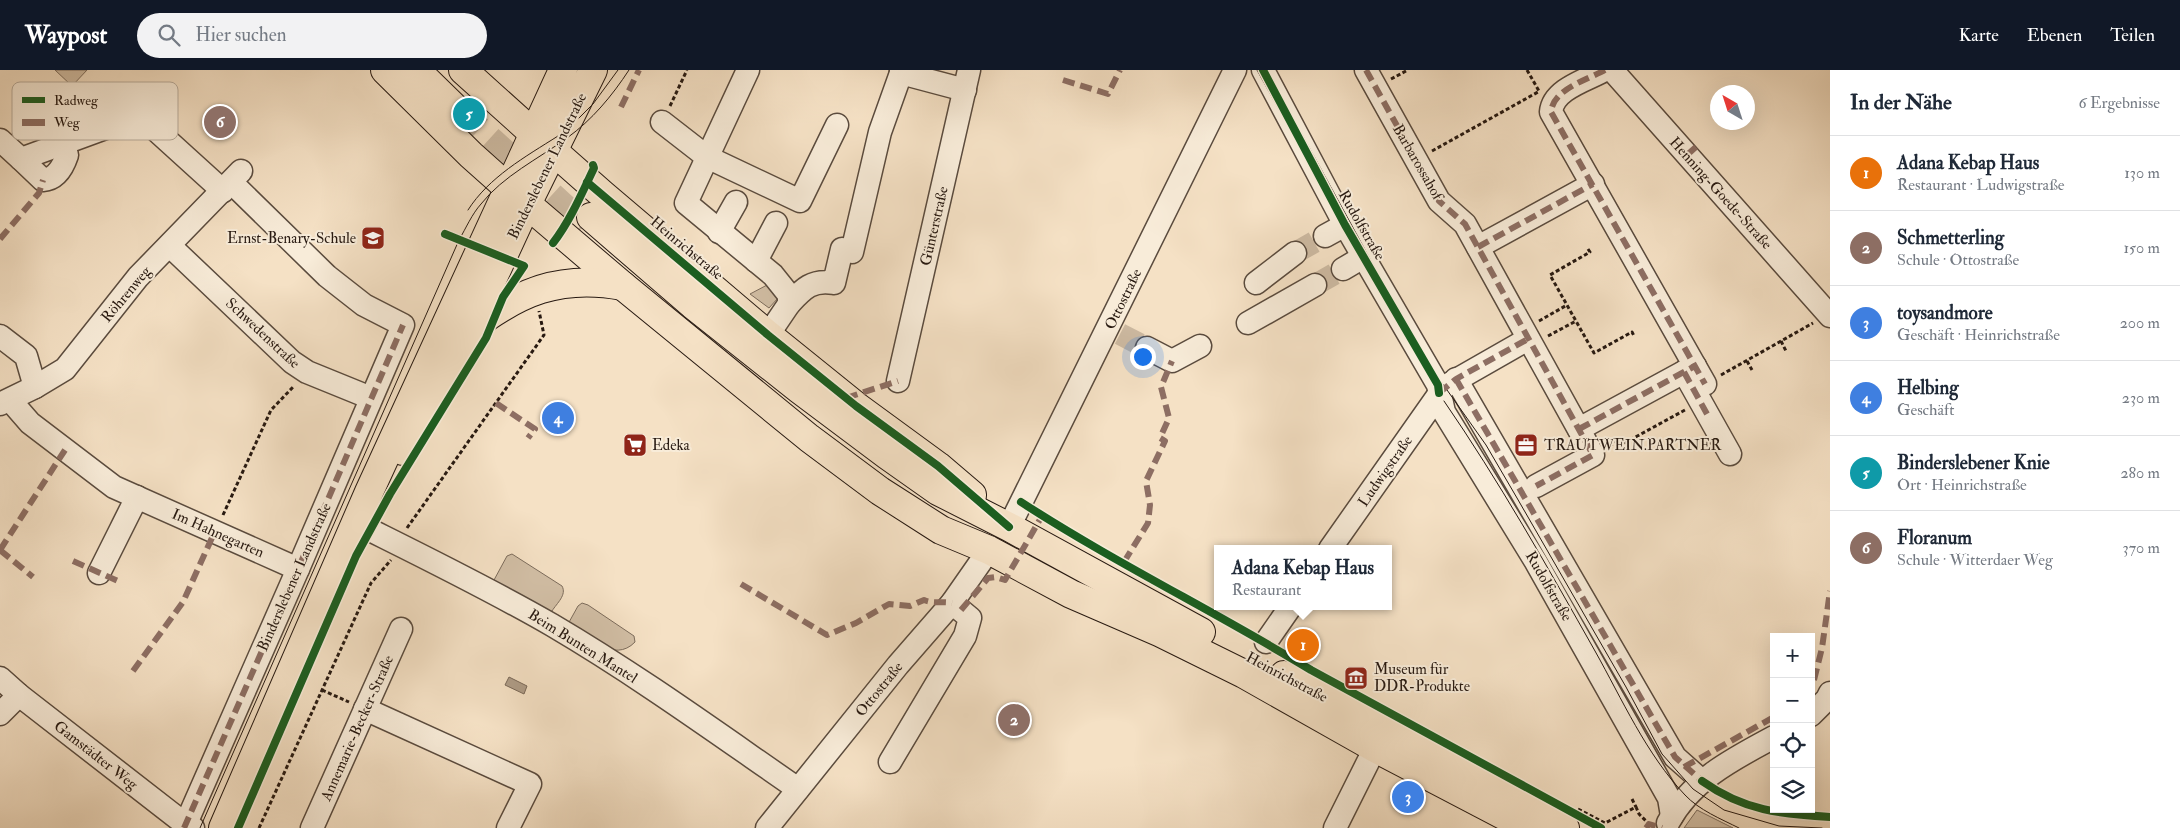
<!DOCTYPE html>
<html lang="de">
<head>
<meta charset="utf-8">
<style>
  body { margin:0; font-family:"IM FELL Double Pica",serif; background:#f2f2f3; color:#1f2937 }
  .controls { position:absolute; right:15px; bottom:15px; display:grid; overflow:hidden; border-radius:0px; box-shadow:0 5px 20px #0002 }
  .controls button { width:45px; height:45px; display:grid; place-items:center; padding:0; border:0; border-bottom:1px solid #e0e1e3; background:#fff; color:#1f2937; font:25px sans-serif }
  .compass { position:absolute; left:1710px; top:15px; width:45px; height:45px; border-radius:50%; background:#fff; box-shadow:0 5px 20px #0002; rotate:321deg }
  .you { position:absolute; left:1142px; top:286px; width:18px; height:18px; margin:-12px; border:4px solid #fff; border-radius:50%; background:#1a73e8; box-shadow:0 0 0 8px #1a73e833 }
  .badge { display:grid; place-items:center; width:32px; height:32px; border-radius:50%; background:#111827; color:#fff; font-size:16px; font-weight:700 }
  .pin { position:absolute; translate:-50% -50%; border:2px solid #fff; box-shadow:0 1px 5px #0006 }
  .popup { position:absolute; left:1214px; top:475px; width:178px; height:65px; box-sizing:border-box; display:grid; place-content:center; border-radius:0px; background:#fff; filter:drop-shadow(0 1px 4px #0005); font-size:16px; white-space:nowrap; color:#747a83 }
  .popup b { font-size:19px; color:#1f2937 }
  .popup::after { content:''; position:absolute; left:50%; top:100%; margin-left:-10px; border:10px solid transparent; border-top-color:#fff }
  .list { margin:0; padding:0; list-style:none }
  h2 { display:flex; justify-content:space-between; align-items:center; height:65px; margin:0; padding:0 20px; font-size:21px }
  h2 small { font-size:16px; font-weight:400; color:#747a83 }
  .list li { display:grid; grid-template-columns:32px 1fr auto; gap:15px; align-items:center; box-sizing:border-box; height:75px; padding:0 20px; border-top:1px solid #e0e1e3 }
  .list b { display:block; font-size:19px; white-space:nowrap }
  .list p { margin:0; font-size:16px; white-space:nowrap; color:#747a83 }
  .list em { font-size:16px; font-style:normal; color:#747a83 }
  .icon { flex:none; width:28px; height:28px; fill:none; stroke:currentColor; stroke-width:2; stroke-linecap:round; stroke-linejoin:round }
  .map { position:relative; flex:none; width:1830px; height:758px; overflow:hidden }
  header { display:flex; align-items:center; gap:30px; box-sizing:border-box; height:70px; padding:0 25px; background:#111827; color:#fff }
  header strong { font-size:24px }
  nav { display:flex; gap:28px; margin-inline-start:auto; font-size:18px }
  .search { width:350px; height:45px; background:#f2f2f3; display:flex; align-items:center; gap:12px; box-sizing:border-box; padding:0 18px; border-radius:28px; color:#747a83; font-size:19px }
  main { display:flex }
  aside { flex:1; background:#fff }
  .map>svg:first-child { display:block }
</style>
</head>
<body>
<header>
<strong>Waypost</strong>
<div class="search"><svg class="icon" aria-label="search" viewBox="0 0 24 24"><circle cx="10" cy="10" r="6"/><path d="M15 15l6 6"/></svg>Hier suchen</div>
<nav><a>Karte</a><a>Ebenen</a><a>Teilen</a></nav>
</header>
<main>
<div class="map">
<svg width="1830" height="758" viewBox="0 0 1830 758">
  <rect width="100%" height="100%" fill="#f5e1c5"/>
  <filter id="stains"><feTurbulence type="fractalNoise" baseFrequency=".004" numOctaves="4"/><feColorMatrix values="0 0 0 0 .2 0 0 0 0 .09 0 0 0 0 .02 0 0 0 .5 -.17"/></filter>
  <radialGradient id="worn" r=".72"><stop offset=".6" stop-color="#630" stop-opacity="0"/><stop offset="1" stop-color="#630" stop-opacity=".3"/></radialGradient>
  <g fill="#d2bfa6" stroke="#7c6c5c">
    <polygon points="55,0 87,0 72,16"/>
    <polygon points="769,214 778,228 769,238 750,224"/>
    <path d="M512,484L562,516C567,525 557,533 552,541L550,542L494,510L507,486Z"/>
    <path d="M582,533L588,535L634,566L635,572C614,594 586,566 568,554L578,536Z"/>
    <polygon points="1697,740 1733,758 1684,758"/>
  </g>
  <polygon fill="#af9d88" stroke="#796858" points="509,607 527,616 524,624 505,615"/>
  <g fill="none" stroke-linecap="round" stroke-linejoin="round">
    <g stroke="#ccb9a1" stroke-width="22" stroke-dasharray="22 11" stroke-linecap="butt">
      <polyline points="1295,183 1325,166"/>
      <polyline points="1315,215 1343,199"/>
      <polyline points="1120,264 1147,278"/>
    </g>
    <polyline stroke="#ccb9a1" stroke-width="28" stroke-dasharray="28 14" stroke-linecap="butt" points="458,41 584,156"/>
    <g stroke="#5a4b3e" stroke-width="25">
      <g id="minor">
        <polyline points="748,0 686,133 773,205 789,225 789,234 768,265"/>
        <polyline points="901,0 901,3 965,20"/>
        <polyline points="1263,0 1345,155 1438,315 1444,342 1536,492 1669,728 1672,746"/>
        <polyline points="1366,0 1439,131 1465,154 1593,385 1536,416"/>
        <path d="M1605,0C1587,10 1553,19 1551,42L1705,314"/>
        <polyline points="1612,0 1830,246"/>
        <polyline points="662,52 707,87 800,131 837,55"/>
        <polyline points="0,70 21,89 130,49 147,52 223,121"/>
        <path d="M21,89L43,110C56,109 63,97 67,85L63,74"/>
        <polyline points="719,162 736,132"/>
        <polyline points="1325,166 1345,155"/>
        <polyline points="170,176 292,292 307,302 371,328"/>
        <polyline points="1478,177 1593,114"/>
        <polyline points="756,191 776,153"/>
        <polyline points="1343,199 1365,186"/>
        <polyline points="1256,213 1295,183"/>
        <path d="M789,234C803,219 812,209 834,213L842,179L852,182L880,62L901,3"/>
        <polyline points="1248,253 1315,215"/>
        <polyline points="0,266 26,286 35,317"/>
        <polyline points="1147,278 1172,291 1200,276"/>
        <polyline points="1684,302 1730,384"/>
        <polyline points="1456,309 1675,687 1702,711"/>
        <polyline points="898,311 969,0"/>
        <polyline points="10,330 30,353 114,417 298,499"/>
        <polyline points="0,334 35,317 65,299 138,207 241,101"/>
        <polyline points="1579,359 1695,296"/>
        <path d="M356,453C422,486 488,518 552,555C637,605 717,663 798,719"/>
        <polyline points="1009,457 1235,0"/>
        <polyline points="1330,479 1444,317 1528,269"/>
        <polyline points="99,503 137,427"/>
        <polyline points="1266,572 1291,536"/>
        <polyline points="0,608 19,625 185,754 193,758"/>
        <polyline points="365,639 530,714 508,758"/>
        <polyline points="0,644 19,625"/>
        <polyline points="1811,645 1827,629 1830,623"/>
        <polyline points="890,692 965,566 970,548 952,533"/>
        <path d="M1668,753C1691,710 1733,689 1774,667"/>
        <polyline points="184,758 298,499 403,255 364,235 327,206 231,112"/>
        <polyline points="312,758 401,559"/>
        <polyline points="767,758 898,595 952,533 989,480"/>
        <polyline points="1335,758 1375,678"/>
      </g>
    </g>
    <g stroke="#271911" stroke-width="30">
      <g id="major">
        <polyline points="534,64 602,124 768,265 856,336 938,396 972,425"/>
        <polyline points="508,118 623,216 809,368 880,421 941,460 989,480 1071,524 1161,563 1244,604 1375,678 1528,758"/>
        <polyline points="591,147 693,235 799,319 887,385 938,421 1009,457 1201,562"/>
        <path d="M469,260C518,222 560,204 623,216"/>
        <polyline points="403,381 444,314 527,134 593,0"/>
        <polyline points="1284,605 1565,758"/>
        <polyline points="223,758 369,422 563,0"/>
      </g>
    </g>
    <g stroke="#271911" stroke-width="30">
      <g id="highway">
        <polyline points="385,0 471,85 508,118"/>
        <polyline points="416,0 458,41"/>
        <polyline points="463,0 534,64"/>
      </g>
    </g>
    <g stroke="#271911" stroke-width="3" stroke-dasharray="4 2.5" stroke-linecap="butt">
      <polyline points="1527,0 1539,21"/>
      <polyline points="1391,9 1408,0"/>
      <polyline points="670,36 687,0"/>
      <polyline points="1432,81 1538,22"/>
      <polyline points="1588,179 1590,182 1550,205 1594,283 1632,262 1634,266"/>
      <polyline points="1539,251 1567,235"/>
      <polyline points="1548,266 1576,251"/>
      <polyline points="1781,271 1786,281"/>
      <polyline points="1747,291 1752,300"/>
      <polyline points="1721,305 1813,253"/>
      <polyline points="1609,376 1617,372 1619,376 1685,340"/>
      <polyline points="223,445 271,340 294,316"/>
      <polyline points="407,458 544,265 539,241"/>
      <polyline points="322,620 349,632"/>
      <path d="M1720,723C1753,743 1792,745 1830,747"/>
      <polyline points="1632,729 1636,737"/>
      <polyline points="1578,739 1605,753 1636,737 1639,744 1649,754"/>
      <polyline points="259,758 371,513 391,490"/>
    </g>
    <use href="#minor" stroke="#f8ecd9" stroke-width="22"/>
    <use href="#major" stroke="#f5e1c5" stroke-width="28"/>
    <use href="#highway" stroke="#f5e1c5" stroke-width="28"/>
    <g stroke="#271911" stroke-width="1">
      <polyline points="1257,0 1365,195"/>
      <polyline points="1267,0 1381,209 1435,303 1486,375 1517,428 1626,617 1662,684 1693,719 1724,740 1779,756 1822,758"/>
      <polyline points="579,48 593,34 618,0"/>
      <path d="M468,140C489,107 525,87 558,66"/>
      <path d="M1444,331C1499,411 1547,496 1595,581C1622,629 1646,684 1685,725C1699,740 1721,749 1739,758"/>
      <path d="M200,758L459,170C466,158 472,144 481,134C503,106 538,89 567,68C592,50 612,26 629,0"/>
    </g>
    <g stroke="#8d6e63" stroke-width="6" stroke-dasharray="12 6" stroke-linecap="butt">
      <polyline points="1366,0 1439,131 1465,154 1593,385 1536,416"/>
      <path d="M1605,0C1587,10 1553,19 1551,42L1705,314"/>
      <polyline points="1063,10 1108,24 1120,0"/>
      <polyline points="621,37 639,0"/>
      <polyline points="1687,85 1698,75"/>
      <polyline points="0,169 39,123 43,110"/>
      <polyline points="1478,177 1593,114"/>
      <polyline points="1684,302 1707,344"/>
      <polyline points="1456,309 1675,687 1702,711"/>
      <polyline points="1439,323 1456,309 1528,269"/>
      <polyline points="846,328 898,311"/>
      <polyline points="496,333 535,359 528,368"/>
      <polyline points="1579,359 1695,296"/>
      <polyline points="0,480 65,380"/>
      <polyline points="0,480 33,507"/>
      <polyline points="73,491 118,511"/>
      <polyline points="1124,492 1148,453 1150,435 1146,411 1165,371 1160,368 1169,348 1161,317 1172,291"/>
      <path d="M741,514L827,565L856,553L889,534L910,536L924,530C933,534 942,531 952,533"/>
      <polyline points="961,540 988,508 996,507 1005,510 1042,446"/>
      <polyline points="133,601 183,532 215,461"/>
      <polyline points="1814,610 1822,578 1830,521"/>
      <polyline points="1684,697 1774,647"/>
      <polyline points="184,758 298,499 403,255"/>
      <polyline points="1646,758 1649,754 1662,758"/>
    </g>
    <g stroke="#f8ecd9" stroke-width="11">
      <g id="cycleway">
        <polyline points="1263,0 1345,155 1438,315 1439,323"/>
        <polyline points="587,112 768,265 856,336 938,396 1009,457"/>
        <path d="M553,173C570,151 582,123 594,98L593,95"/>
        <path d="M1021,432C1115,493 1216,542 1311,600L1601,758"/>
        <path d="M1702,711C1744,741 1781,744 1830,747"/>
        <polyline points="238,758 356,486 390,424 486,268 503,227 524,196 445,164"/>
      </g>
    </g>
    <use href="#cycleway" stroke="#1b5e20" stroke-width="8"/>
  </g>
  <defs>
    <g id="school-square" transform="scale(1.25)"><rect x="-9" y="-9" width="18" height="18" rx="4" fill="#8f2418" stroke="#f8ecd9"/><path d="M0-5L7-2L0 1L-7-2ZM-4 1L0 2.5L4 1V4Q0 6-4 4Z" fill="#fff"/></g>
    <g id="supermarket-square" transform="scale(1.25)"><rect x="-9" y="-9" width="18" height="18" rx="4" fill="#8f2418" stroke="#f8ecd9"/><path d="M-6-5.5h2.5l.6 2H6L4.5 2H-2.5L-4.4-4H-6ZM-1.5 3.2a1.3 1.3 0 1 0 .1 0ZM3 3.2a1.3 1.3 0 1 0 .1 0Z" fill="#fff"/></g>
    <g id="office-square" transform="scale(1.25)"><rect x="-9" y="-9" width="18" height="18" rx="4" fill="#8f2418" stroke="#f8ecd9"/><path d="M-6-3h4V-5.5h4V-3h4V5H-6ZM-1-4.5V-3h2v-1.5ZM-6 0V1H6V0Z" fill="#fff"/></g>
    <g id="museum-square" transform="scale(1.25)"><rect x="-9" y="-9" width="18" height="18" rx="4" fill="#8f2418" stroke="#f8ecd9"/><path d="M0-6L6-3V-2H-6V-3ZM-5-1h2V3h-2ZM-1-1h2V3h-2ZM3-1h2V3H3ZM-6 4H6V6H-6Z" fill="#fff"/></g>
  </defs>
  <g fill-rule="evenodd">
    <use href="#school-square" x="373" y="168"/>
    <use href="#supermarket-square" x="635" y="375"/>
    <use href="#office-square" x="1526" y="375"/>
    <use href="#museum-square" x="1356" y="608"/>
  </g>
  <g text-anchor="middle" stroke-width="4" stroke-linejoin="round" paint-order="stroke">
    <g font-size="15" fill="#271911" stroke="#f8ecd9">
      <text transform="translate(1418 92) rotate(60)" y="5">Barbarossahof</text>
      <text transform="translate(547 96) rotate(-64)" y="5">Binderslebener Landstraße</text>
      <text transform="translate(1721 123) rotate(48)" y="5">Henning-Goede-Straße</text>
      <text transform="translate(1362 155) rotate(60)" y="5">Rudolfstraße</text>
      <text transform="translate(934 156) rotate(-77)" y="5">Günterstraße</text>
      <text transform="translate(687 178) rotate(40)" y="5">Heinrichstraße</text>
      <text transform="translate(126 224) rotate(-50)" y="5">Röhrenweg</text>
      <text transform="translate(1123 229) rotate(-64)" y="5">Ottostraße</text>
      <text transform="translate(263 263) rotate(43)" y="5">Schwedenstraße</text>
      <text transform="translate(1385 401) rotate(-55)" y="5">Ludwigstraße</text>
      <text transform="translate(218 463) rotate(24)" y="5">Im Hahnegarten</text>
      <text transform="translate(294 507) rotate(-66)" y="5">Binderslebener Landstraße</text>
      <text transform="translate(1549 516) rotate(60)" y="5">Rudolfstraße</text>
      <text transform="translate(583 576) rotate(32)" y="5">Beim Bunten Mantel</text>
      <text transform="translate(1287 607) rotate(28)" y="5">Heinrichstraße</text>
      <text transform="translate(879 619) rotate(-51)" y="5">Ottostraße</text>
      <text transform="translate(357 658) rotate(-66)" y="5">Annemarie-Becker-Straße</text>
      <text transform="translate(96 685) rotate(38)" y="5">Gamstädter Weg</text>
    </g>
    <g font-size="15" fill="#271911" stroke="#f8ecd9" text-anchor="start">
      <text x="356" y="173" text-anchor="end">Ernst-Benary-Schule</text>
      <text x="652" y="380">Edeka</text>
      <text x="1544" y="380">TRAUTWEIN.PARTNER</text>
      <text x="1374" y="604">Museum für<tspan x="1374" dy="17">DDR-Produkte</tspan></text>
    </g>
  </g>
  <rect x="12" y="12" width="166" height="58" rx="8" fill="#f8ecd9" stroke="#b9ad9d" stroke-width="1"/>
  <rect x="22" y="27" width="23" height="6" fill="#1b5e20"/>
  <rect x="22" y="49" width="23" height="7" fill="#8d6e63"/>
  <g font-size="14" fill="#271911">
    <text x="54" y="35">Radweg</text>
    <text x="54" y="57">Weg</text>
  </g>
  <rect width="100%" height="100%" filter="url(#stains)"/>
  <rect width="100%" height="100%" fill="url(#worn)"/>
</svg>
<div class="controls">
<button>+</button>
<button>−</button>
<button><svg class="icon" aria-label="locate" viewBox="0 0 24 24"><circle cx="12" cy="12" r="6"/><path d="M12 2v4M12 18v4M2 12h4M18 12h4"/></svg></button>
<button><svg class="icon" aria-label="layers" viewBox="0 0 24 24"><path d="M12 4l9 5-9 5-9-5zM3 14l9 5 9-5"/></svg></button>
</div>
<svg class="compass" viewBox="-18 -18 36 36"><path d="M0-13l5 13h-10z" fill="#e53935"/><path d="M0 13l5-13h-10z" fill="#747a83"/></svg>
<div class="you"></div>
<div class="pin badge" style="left:1303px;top:575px;background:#e8710a">1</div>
<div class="popup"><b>Adana Kebap Haus</b>Restaurant</div>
<div class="pin badge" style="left:1014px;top:650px;background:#8d6e63">2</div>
<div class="pin badge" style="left:1408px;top:727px;background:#3f7fe0">3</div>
<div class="pin badge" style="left:558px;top:348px;background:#3f7fe0">4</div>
<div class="pin badge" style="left:469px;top:44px;background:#0f9aa8">5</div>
<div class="pin badge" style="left:220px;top:52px;background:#8d6e63">6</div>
</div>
<aside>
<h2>In der Nähe<small>6 Ergebnisse</small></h2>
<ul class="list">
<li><span class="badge" style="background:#e8710a">1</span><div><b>Adana Kebap Haus</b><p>Restaurant · Ludwigstraße</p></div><em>130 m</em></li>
<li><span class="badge" style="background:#8d6e63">2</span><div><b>Schmetterling</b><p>Schule · Ottostraße</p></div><em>150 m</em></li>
<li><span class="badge" style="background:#3f7fe0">3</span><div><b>toysandmore</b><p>Geschäft · Heinrichstraße</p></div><em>200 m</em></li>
<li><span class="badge" style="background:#3f7fe0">4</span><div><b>Helbing</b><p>Geschäft</p></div><em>230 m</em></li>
<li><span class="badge" style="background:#0f9aa8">5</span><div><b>Binderslebener Knie</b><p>Ort · Heinrichstraße</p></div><em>280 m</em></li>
<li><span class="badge" style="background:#8d6e63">6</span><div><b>Floranum</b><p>Schule · Witterdaer Weg</p></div><em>370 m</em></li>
</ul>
</aside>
</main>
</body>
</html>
